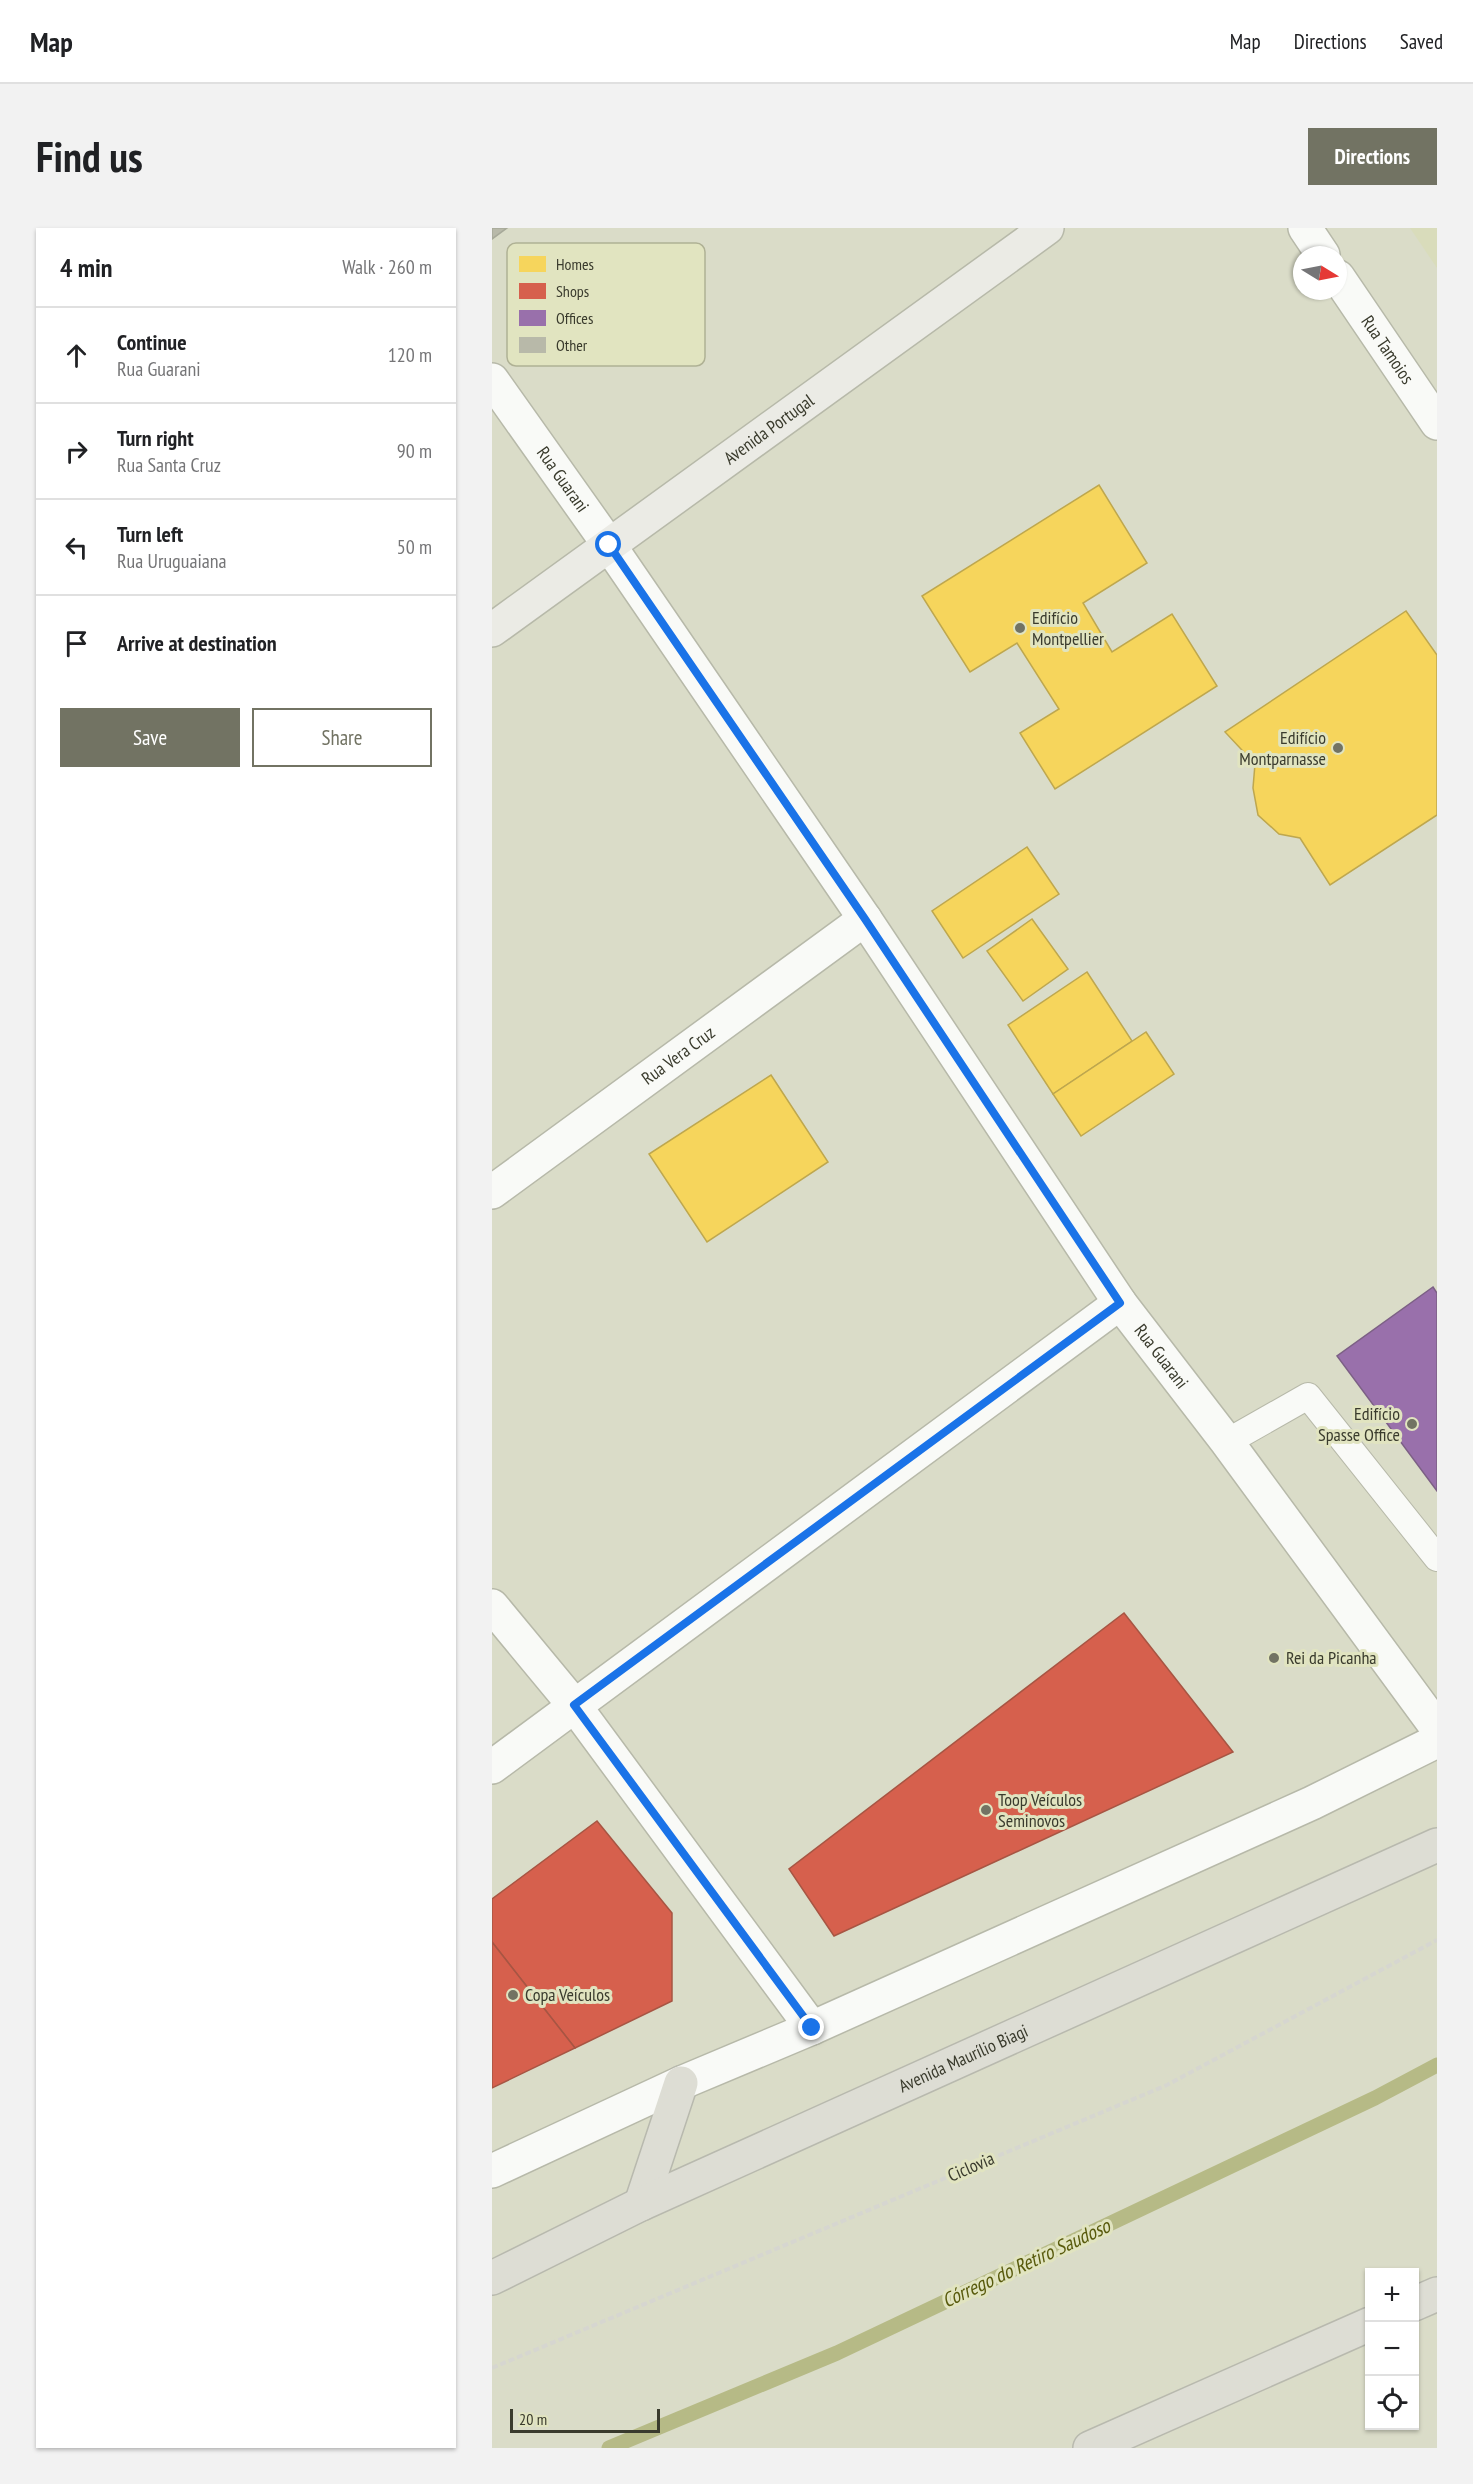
<!DOCTYPE html>
<html lang="en">
<head>
<meta charset="utf-8">
<style>
  body { margin:0; font-family:"PT Sans Narrow",sans-serif; background:#f2f2f2; color:#202124 }
  .controls { position:absolute; right:18px; bottom:18px; display:grid; overflow:hidden; border-radius:0px; box-shadow:0 2px 4px #0004 }
  .controls button { width:54px; height:54px; display:grid; place-items:center; padding:0; border:0; border-bottom:2px solid #e0e0e0; background:#fff; color:#202124; font:30px sans-serif }
  .compass { position:absolute; left:801px; top:18px; width:54px; height:54px; border-radius:50%; background:#fff; box-shadow:0 2px 4px #0004; rotate:100deg }
  .scale { position:absolute; left:18px; bottom:15px; width:150px; box-sizing:border-box; padding-left:6px; border:3px solid #3a3b2d; border-top:0; font-size:16px; line-height:21px; white-space:nowrap; color:#3a3b2d; -webkit-text-stroke:4px #e1e4c0; paint-order:stroke }
  .stop { position:absolute; width:18px; height:18px; margin:-14px; border:4px solid #1a73e8; border-radius:50%; background:#fff }
  .stop.end { background:#1a73e8; border-color:#fff; box-shadow:0 2px 6px #0008 }
  .list { margin:0; padding:0; list-style:none }
  h2 { display:flex; justify-content:space-between; align-items:center; height:78px; margin:0; padding:0 24px; font-size:26px }
  h2 small { font-size:20px; font-weight:400; color:#757577 }
  .list li { display:grid; grid-template-columns:39px 1fr auto; gap:18px; align-items:center; box-sizing:border-box; height:96px; padding:0 24px; border-top:2px solid #e0e0e0 }
  .list b { display:block; font-size:22px; white-space:nowrap }
  .list p { margin:0; font-size:20px; white-space:nowrap; color:#757577 }
  .list em { font-size:20px; font-style:normal; color:#757577 }
  .actions { display:flex; gap:12px; padding:18px 24px }
  .actions a { flex:1; padding:14px 0; border:2px solid #727363; border-radius:0px; text-align:center; font-size:21px; color:#727363 }
  .actions .main { background:#727363; color:#fff }
  .icon { flex:none; width:33px; height:33px; fill:none; stroke:currentColor; stroke-width:2; stroke-linecap:round; stroke-linejoin:round }
  .map { position:relative; flex:none; width:945px; height:2220px; overflow:hidden; border-radius:0px }
  header { display:flex; align-items:center; gap:36px; box-sizing:border-box; height:84px; padding:0 30px; background:#fff; border-bottom:2px solid #e0e0e0 }
  header strong { font-size:28px }
  nav { display:flex; gap:33px; margin-inline-start:auto; font-size:21px }
  .intro { display:flex; align-items:center; justify-content:space-between; box-sizing:border-box; height:144px; padding:0 36px }
  h1 { margin:0; font-size:42px }
  .button { padding:15px 27px; border-radius:0px; background:#727363; color:#fff; font-size:21px; font-weight:700 }
  main { display:flex; gap:36px; padding:0 36px }
  aside { flex:1; background:#fff; border-radius:0px; box-shadow:0 2px 4px #0004 }
  .map>svg:first-child { display:block }
</style>
</head>
<body>
<header>
<strong>Map</strong>
<nav><a>Map</a><a>Directions</a><a>Saved</a></nav>
</header>
<div class="intro"><h1>Find us</h1><a class="button">Directions</a></div>
<main>
<aside>
<h2>4 min<small>Walk · 260 m</small></h2>
<ul class="list">
<li><svg class="icon" aria-label="ahead" viewBox="0 0 24 24"><path d="M12 20V5M6 11l6-6 6 6"/></svg><div><b>Continue</b><p>Rua Guarani</p></div><em>120 m</em></li>
<li><svg class="icon" aria-label="right" viewBox="0 0 24 24"><path d="M7 20v-9h11M14 6l5 5-5 5"/></svg><div><b>Turn right</b><p>Rua Santa Cruz</p></div><em>90 m</em></li>
<li><svg class="icon" aria-label="left" viewBox="0 0 24 24"><path d="M17 20v-9H6M10 6l-5 5 5 5"/></svg><div><b>Turn left</b><p>Rua Uruguaiana</p></div><em>50 m</em></li>
<li><svg class="icon" aria-label="arrive" viewBox="0 0 24 24"><path d="M6 21V4h12l-3 4 3 4H6"/></svg><div><b>Arrive at destination</b></div></li>
</ul>
<div class="actions"><a class="main">Save</a><a>Share</a></div>
</aside>
<div class="map">
<svg width="945" height="2220" viewBox="0 0 945 2220">
  <rect width="100%" height="100%" fill="#dadcc8"/>
  <polygon fill="#d9dcbb" points="918,0 945,0 945,40"/>
  <g fill="#f6d55c" stroke="#bea74e" stroke-width="1.5">
    <polygon points="607,257 655,335 591,375 620,424 680,386 725,458 563,561 528,505 567,481 525,415 478,444 430,368"/>
    <polygon points="914,383 945,427 945,587 838,657 808,610 787,606 766,587 761,560 763,536 733,504"/>
    <polygon points="535,619 567,666 471,730 440,683"/>
    <polygon points="540,691 576,741 531,773 495,723"/>
    <polygon points="595,744 640,813 561,866 516,797"/>
    <polygon points="654,804 682,846 589,908 561,866"/>
    <polygon points="279,847 336,934 215,1014 157,926"/>
  </g>
  <g fill="#d6604d" stroke="#a75543" stroke-width="1.5">
    <polygon points="632,1385 741,1524 342,1708 297,1641"/>
    <polygon points="105,1593 180,1685 180,1773 83,1820 0,1714 0,1671"/>
    <polygon points="0,1714 83,1820 0,1860"/>
  </g>
  <polygon fill="#9970ab" stroke="#7c6085" stroke-width="1.5" points="941,1059 945,1065 945,1263 845,1128"/>
  <g fill="none" stroke-linecap="round" stroke-linejoin="round">
    <polyline stroke="#b6ba86" stroke-width="15" points="117,2220 345,2125 883,1870 945,1837"/>
  </g>
  <polygon fill="#b8b9a9" stroke="#a7a999" stroke-width="1.5" points="0,0 15,0 0,11"/>
  <g fill="none" stroke-linecap="round" stroke-linejoin="round">
    <g stroke="#b7b9a9" stroke-width="28">
      <polyline id="service" points="735,1214 816,1168 945,1330"/>
    </g>
    <g stroke="#b7b9a9" stroke-width="36">
      <g id="minor">
        <polyline points="813,0 831,27"/>
        <path id="s1" d="M846,49L945,195"/>
        <path id="s2" d="M0,152L117,317L373,691L628,1075L735,1214L945,1500"/>
        <path id="s3" d="M0,964L373,691"/>
        <polyline points="0,1378 82,1477 320,1800"/>
        <polyline points="0,1539 628,1075"/>
        <polyline points="0,1943 189,1855 320,1800 820,1575 945,1513"/>
      </g>
    </g>
    <g stroke="#b7b9a9" stroke-width="36">
      <g id="secondary">
        <path id="s4" d="M0,402L555,0"/>
      </g>
    </g>
    <g stroke="#b8b9ae" stroke-width="36">
      <g id="primary">
        <polyline points="149,1976 189,1855"/>
        <path id="s5" d="M0,2050L149,1976L945,1617"/>
        <polyline points="922,2076 945,2066"/>
        <polyline points="598,2220 878,2096"/>
      </g>
    </g>
    <polyline stroke="#d6d6d0" stroke-width="4" stroke-dasharray="6 3" stroke-linecap="butt" points="0,2140 675,1857 945,1712"/>
    <use href="#service" stroke="#f9faf7" stroke-width="26"/>
    <use href="#minor" stroke="#f9faf7" stroke-width="33"/>
    <use href="#secondary" stroke="#ebebe5" stroke-width="33"/>
    <use href="#primary" stroke="#ddddd4" stroke-width="33"/>
  </g>
  <g fill="none" stroke-linecap="round" stroke-linejoin="round">
    <polyline stroke="#1a73e8" stroke-width="8" points="117,317 373,691 628,1075 82,1477 320,1800"/>
  </g>
  <g fill="#727363" stroke="#e1e4c0" stroke-width="2">
    <circle cx="528" cy="400" r="6"/>
    <circle cx="846" cy="520" r="6"/>
    <circle cx="920" cy="1196" r="6"/>
    <circle cx="782" cy="1430" r="6"/>
    <circle cx="494" cy="1582" r="6"/>
    <circle cx="21" cy="1767" r="6"/>
  </g>
  <g text-anchor="middle" stroke-width="6" stroke-linejoin="round" paint-order="stroke">
    <g font-size="18" fill="#3a3b2d" stroke="#e1e4c0">
      <text dy="6" stroke="none"><textPath href="#s1" startOffset="88">Rua Tamoios</textPath></text>
      <text dy="6" stroke="none"><textPath href="#s4" startOffset="342">Avenida Portugal</textPath></text>
      <text dy="6" stroke="none"><textPath href="#s2" startOffset="122">Rua Guarani</textPath></text>
      <text dy="6" stroke="none"><textPath href="#s3" startOffset="231">Rua Vera Cruz</textPath></text>
      <text dy="6" stroke="none"><textPath href="#s2" startOffset="1184">Rua Guarani</textPath></text>
      <text dy="6" stroke="none"><textPath href="#s5" startOffset="520">Avenida Maurílio Biagi</textPath></text>
      <text transform="translate(479 1939) rotate(-23)" y="6">Ciclovia</text>
    </g>
    <g font-size="18" fill="#3a3b2d" stroke="#e1e4c0" text-anchor="start">
      <text x="540" y="396">Edifício<tspan x="540" dy="21">Montpellier</tspan></text>
      <text x="834" y="516" text-anchor="end">Edifício<tspan x="834" dy="21">Montparnasse</tspan></text>
      <text x="908" y="1192" text-anchor="end">Edifício<tspan x="908" dy="21">Spasse Office</tspan></text>
      <text x="794" y="1436">Rei da Picanha</text>
      <text x="506" y="1578">Toop Veículos<tspan x="506" dy="21">Seminovos</tspan></text>
      <text x="33" y="1773">Copa Veículos</text>
    </g>
    <g font-size="20" font-style="italic" fill="#585a0c" stroke="#e1e4c0">
      <text transform="translate(534 2035) rotate(-25)" y="7">Córrego do Retiro Saudoso</text>
    </g>
  </g>
  <rect x="15" y="15" width="198" height="123" rx="9" fill="#e1e4c0" stroke="#afb194" stroke-width="1.5"/>
  <rect x="27" y="28" width="27" height="16" fill="#f6d55c"/>
  <rect x="27" y="55" width="27" height="16" fill="#d6604d"/>
  <rect x="27" y="82" width="27" height="16" fill="#9970ab"/>
  <rect x="27" y="109" width="27" height="16" fill="#b8b9a9"/>
  <g font-size="16" fill="#3a3b2d">
    <text x="64" y="42">Homes</text>
    <text x="64" y="69">Shops</text>
    <text x="64" y="96">Offices</text>
    <text x="64" y="123">Other</text>
  </g>
</svg>
<div class="controls">
<button>+</button>
<button>−</button>
<button><svg class="icon" aria-label="locate" viewBox="0 0 24 24"><circle cx="12" cy="12" r="6"/><path d="M12 2v4M12 18v4M2 12h4M18 12h4"/></svg></button>
</div>
<svg class="compass" viewBox="-18 -18 36 36"><path d="M0-13l5 13h-10z" fill="#e53935"/><path d="M0 13l5-13h-10z" fill="#757577"/></svg>
<div class="scale">20 m</div>
<div class="stop" style="left:117px;top:317px"></div>
<div class="stop end" style="left:320px;top:1800px"></div>
</div>
</main>
</body>
</html>
